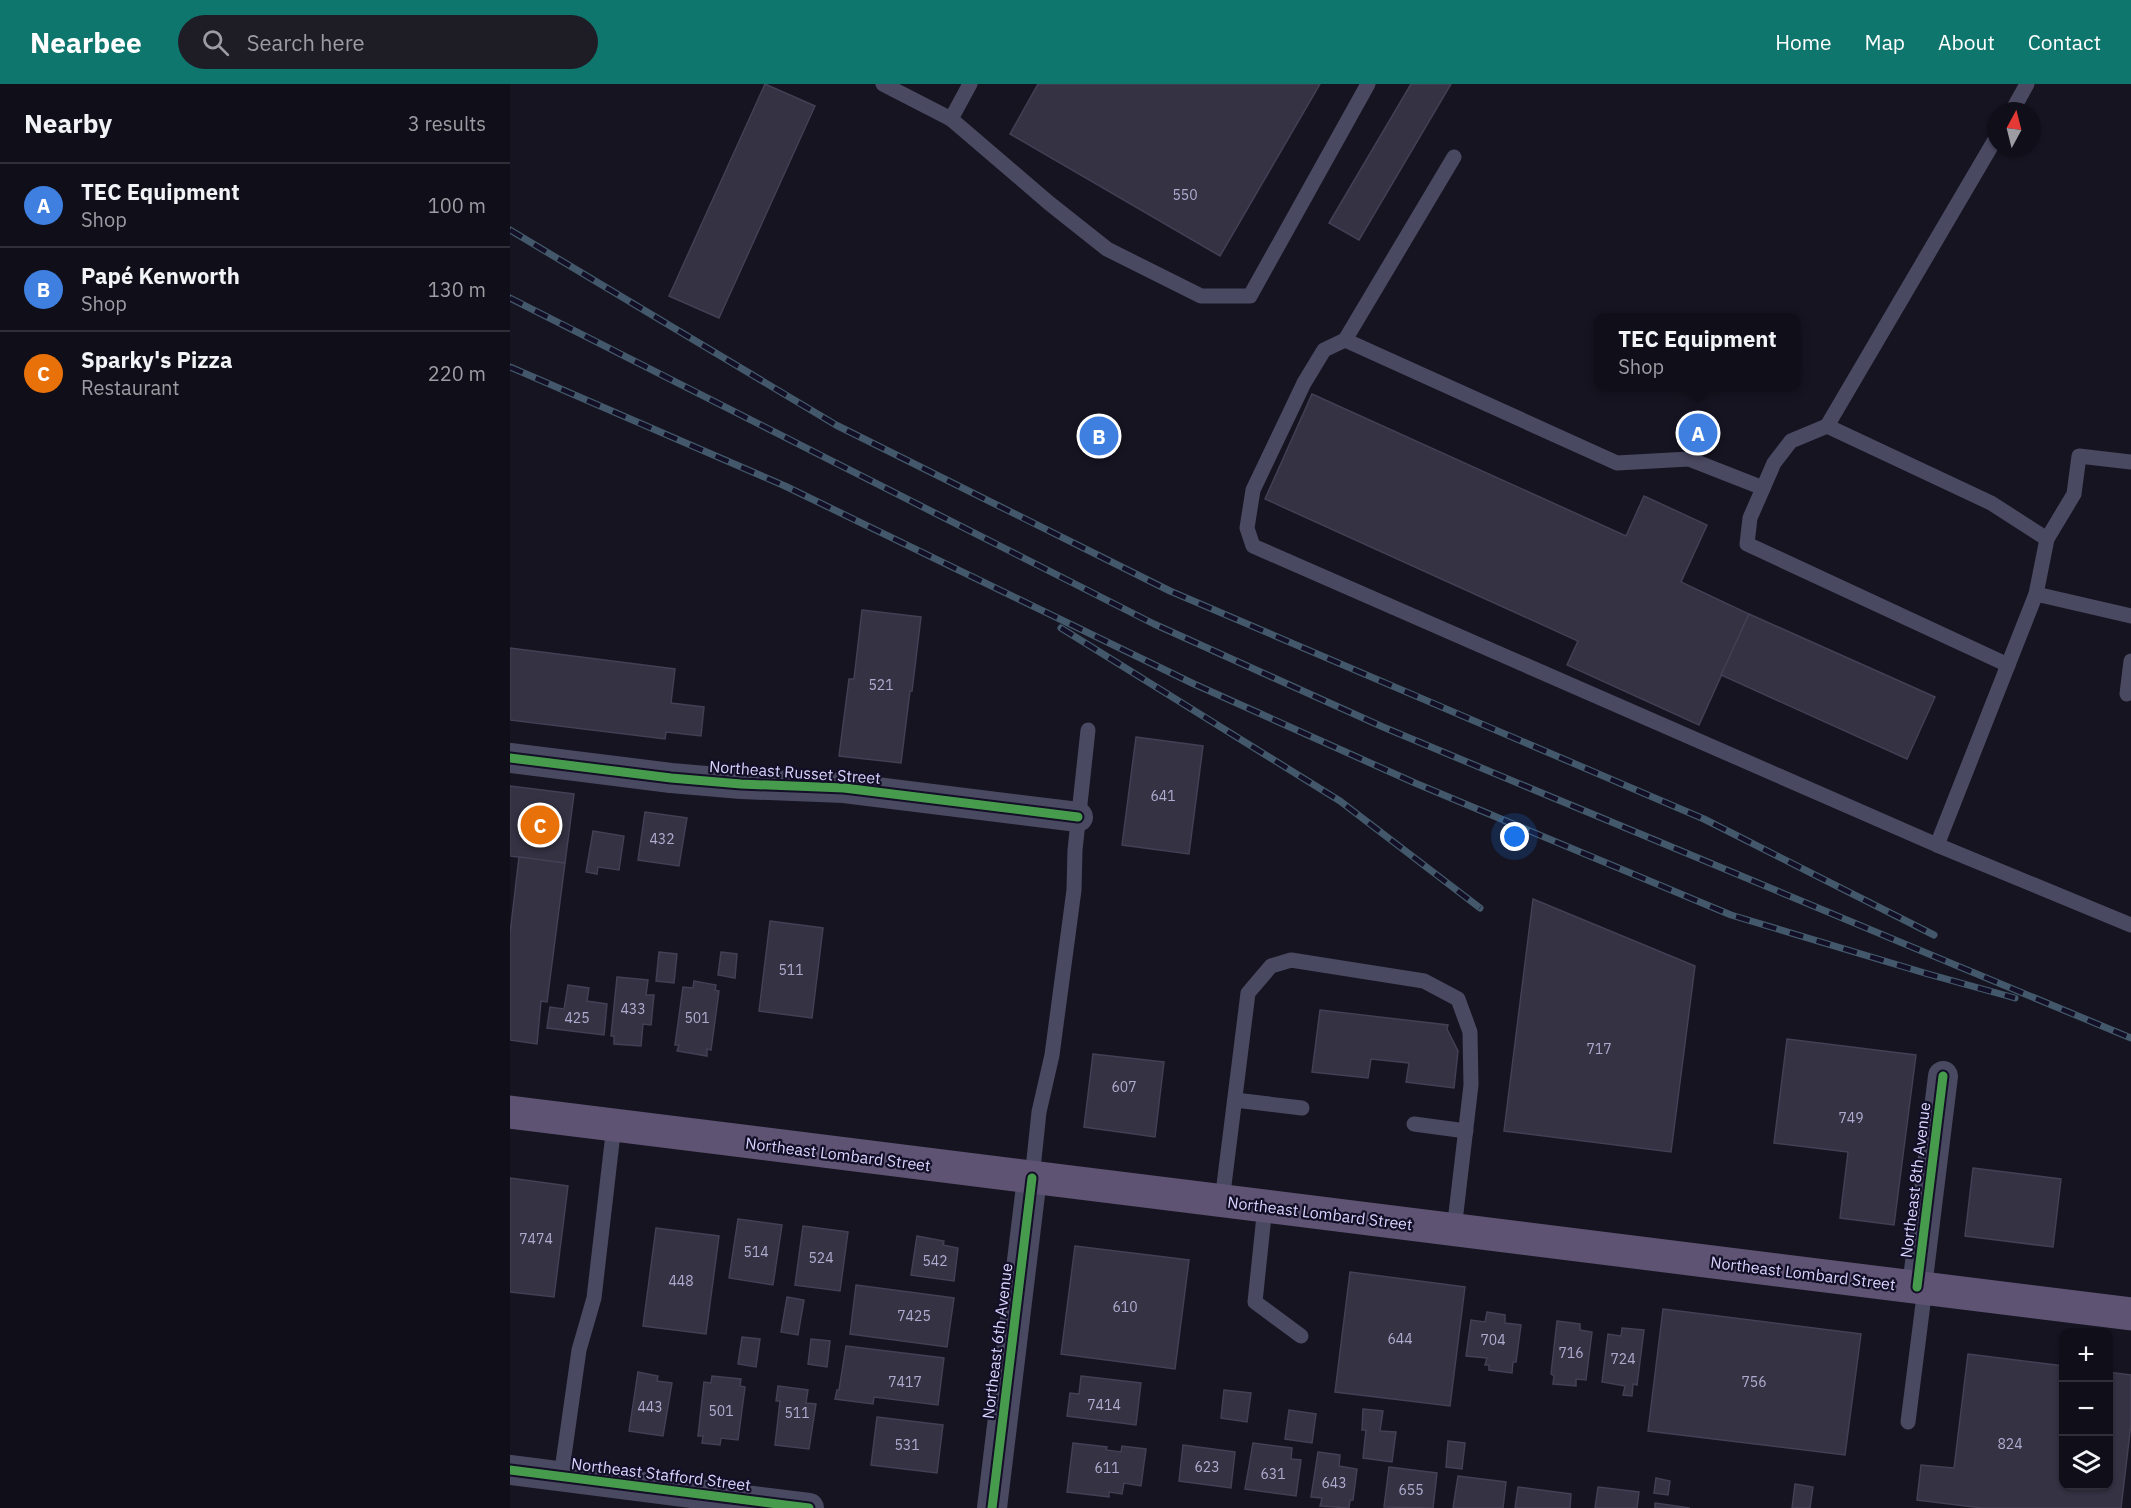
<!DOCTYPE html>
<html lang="en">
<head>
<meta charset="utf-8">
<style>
  body { margin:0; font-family:"IBM Plex Sans",sans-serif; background:#1e1d26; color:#f1f3f6 }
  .controls { position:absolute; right:18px; bottom:18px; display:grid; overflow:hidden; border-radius:12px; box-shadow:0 2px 4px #0004 }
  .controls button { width:54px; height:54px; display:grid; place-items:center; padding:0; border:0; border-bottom:2px solid #302f38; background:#100f19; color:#f1f3f6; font:30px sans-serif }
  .compass { position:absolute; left:1477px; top:18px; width:54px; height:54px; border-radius:50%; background:#100f19; box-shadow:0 2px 4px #0004; rotate:7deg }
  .you { position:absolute; left:1005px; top:753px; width:21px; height:21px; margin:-15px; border:4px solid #fff; border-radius:50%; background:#1a73e8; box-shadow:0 0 0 9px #1a73e833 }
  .badge { display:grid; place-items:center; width:39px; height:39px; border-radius:50%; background:#0f766e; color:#fff; font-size:20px; font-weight:700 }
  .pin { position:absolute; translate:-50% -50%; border:3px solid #fff; box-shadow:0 2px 6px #0006 }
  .popup { position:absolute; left:1084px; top:229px; width:207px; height:78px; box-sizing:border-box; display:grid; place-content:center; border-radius:12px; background:#100f19; filter:drop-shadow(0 2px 4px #0005); font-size:20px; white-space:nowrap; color:#9c9ca2 }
  .popup b { font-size:22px; color:#f1f3f6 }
  .popup::after { content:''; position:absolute; left:50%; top:100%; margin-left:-12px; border:12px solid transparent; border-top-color:#100f19 }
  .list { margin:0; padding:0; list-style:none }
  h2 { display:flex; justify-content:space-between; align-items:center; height:78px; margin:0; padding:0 24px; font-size:26px }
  h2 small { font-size:20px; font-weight:400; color:#9c9ca2 }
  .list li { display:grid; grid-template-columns:39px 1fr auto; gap:18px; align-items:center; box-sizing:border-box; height:84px; padding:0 24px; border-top:2px solid #302f38 }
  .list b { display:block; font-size:22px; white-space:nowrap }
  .list p { margin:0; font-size:20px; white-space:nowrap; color:#9c9ca2 }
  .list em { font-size:20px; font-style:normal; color:#9c9ca2 }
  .icon { flex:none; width:33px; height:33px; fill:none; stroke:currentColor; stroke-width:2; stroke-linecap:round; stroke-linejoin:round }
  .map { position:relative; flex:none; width:1621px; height:1424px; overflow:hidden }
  header { display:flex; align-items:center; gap:36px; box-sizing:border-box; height:84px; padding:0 30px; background:#0f766e; color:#fff }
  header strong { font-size:28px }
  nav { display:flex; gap:33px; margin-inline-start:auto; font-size:21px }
  .search { width:420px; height:54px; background:#1e1d26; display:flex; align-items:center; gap:15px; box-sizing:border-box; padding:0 21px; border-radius:33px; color:#9c9ca2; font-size:22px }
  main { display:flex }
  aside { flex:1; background:#100f19 }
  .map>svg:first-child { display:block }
</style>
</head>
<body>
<header>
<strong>Nearbee</strong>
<div class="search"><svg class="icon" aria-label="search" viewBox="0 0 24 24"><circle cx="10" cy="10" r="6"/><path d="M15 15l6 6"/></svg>Search here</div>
<nav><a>Home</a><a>Map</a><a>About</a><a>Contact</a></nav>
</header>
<main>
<aside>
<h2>Nearby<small>3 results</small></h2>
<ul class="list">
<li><span class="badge" style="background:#3f7fe0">A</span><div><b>TEC Equipment</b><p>Shop</p></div><em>100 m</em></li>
<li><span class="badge" style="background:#3f7fe0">B</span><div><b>Papé Kenworth</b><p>Shop</p></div><em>130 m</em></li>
<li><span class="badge" style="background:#e8710a">C</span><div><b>Sparky's Pizza</b><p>Restaurant</p></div><em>220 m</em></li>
</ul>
</aside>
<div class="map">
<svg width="1621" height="1424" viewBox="0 0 1621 1424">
  <rect width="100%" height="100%" fill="#161421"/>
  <g fill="#343243" stroke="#433f54" stroke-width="1.5">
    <polygon points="255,0 305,22 209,234 159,212"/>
    <polygon points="528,0 810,0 710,172 500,50"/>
    <polygon points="901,0 941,0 849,156 819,139"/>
    <polygon points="802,310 1116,452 1134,412 1197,441 1171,498 1239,530 1189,641 1057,581 1068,557 755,415"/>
    <polygon points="352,526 411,533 402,607 400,607 391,679 329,672 339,595 344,595"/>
    <polygon points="1239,530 1425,613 1397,675 1211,591"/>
    <polygon points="0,564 165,585 161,619 194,623 191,652 156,648 155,655 0,636"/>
    <polygon points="626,653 693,662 679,770 612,761"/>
    <polygon points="0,702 64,710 55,779 0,772"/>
    <polygon points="135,728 177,734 169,782 128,776"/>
    <polygon points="83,747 114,752 109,786 88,783 87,790 76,788"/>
    <polygon points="9,773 55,779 37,918 31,917 27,960 0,956 0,850"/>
    <polygon points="1023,815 1185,882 1161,1068 994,1047"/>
    <polygon points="260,837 313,844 302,934 249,927"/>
    <polygon points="149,868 167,870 164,899 146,897"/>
    <polygon points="211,868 227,870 225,894 208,891"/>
    <polygon points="107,893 138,896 136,911 144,911 141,941 133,940 131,962 104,960 104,952 101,952"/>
    <polygon points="184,897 206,901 205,906 209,907 201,966 197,965 197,972 167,967 169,961 165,961 173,903 183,904"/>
    <polygon points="58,901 79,904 77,917 97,920 94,951 37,944 40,923 54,925"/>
    <polygon points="810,926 938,941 937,945 948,967 944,1004 896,998 899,979 861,975 858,994 802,988"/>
    <polygon points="1277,955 1406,971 1384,1141 1330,1134 1338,1068 1264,1059"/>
    <polygon points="583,970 654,978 645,1053 574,1043"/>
    <polygon points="1463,1084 1551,1095 1543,1163 1455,1152"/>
    <polygon points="0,1094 58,1102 44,1213 0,1208"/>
    <polygon points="228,1135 272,1141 263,1201 219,1194"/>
    <polygon points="293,1142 338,1148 330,1207 285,1201"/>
    <polygon points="146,1144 209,1152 196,1250 133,1242"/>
    <polygon points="407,1152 434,1157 433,1161 448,1164 444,1197 401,1191"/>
    <polygon points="565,1162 679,1176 665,1285 551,1270"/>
    <polygon points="840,1188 955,1203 940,1322 825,1308"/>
    <polygon points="346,1201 444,1214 437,1263 340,1250"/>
    <polygon points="277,1213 294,1216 288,1251 271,1248"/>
    <polygon points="1153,1225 1351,1250 1335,1371 1138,1347"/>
    <polygon points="977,1228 995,1231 995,1239 1011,1241 1006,1278 1003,1278 1002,1289 979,1286 979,1281 975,1281 977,1274 956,1272 961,1236 975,1238"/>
    <polygon points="1047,1237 1070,1240 1070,1246 1082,1248 1076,1296 1066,1295 1066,1302 1043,1300 1044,1292 1041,1290"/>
    <polygon points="1112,1244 1134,1246 1127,1301 1123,1300 1122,1312 1113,1311 1115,1302 1092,1298 1098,1250 1111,1252"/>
    <polygon points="232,1253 250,1255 246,1283 228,1280"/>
    <polygon points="301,1255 320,1257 317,1283 298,1280"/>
    <polygon points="336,1262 434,1274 428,1321 364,1313 363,1320 325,1315 327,1306 329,1306"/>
    <polygon points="1458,1270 1554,1282 1554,1402 1598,1402 1598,1288 1621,1291 1621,1340 1611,1424 1472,1424 1407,1416 1411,1381 1444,1384"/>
    <polygon points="128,1288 148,1292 147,1297 162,1299 153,1352 119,1347"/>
    <polygon points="202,1292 231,1295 230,1302 235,1303 228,1356 211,1354 210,1361 192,1359 193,1352 188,1352 194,1298 201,1299"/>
    <polygon points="571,1292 631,1299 626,1341 557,1332 560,1309 569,1310"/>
    <polygon points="268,1302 298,1306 296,1319 306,1320 299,1365 265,1361 270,1317 266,1317"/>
    <polygon points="714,1306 741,1309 737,1338 711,1334"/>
    <polygon points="853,1325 873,1327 870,1347 886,1348 882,1378 853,1374 856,1346 852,1346"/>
    <polygon points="779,1326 806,1330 802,1359 775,1355"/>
    <polygon points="367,1333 433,1341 427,1389 361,1381"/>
    <polygon points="938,1357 955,1359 952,1385 936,1383"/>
    <polygon points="563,1359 597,1363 596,1366 611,1368 612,1362 636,1365 631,1402 614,1399 612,1410 599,1408 599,1413 557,1408"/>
    <polygon points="743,1359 782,1364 781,1375 791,1376 786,1412 735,1405"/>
    <polygon points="673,1361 725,1368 721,1404 669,1397"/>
    <polygon points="808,1368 830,1371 829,1382 847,1385 843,1416 840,1416 839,1424 810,1422 812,1414 801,1413"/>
    <polygon points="879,1383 927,1389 923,1424 874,1423"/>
    <polygon points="948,1392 996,1398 993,1424 943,1424"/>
    <polygon points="1146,1394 1160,1397 1158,1411 1144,1409"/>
    <polygon points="1285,1400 1303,1403 1300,1424 1282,1424"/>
    <polygon points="1008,1403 1061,1410 1060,1424 1005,1424"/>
    <polygon points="1088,1403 1129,1408 1127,1424 1085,1424"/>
    <polygon points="1145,1419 1180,1424 1145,1424"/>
  </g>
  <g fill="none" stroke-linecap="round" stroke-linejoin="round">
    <g stroke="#4a4962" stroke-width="15">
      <polyline points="373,0 441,35 460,0"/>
      <polyline points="1502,27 1517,0"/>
      <polyline points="441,35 539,119 597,165 691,212 740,212 858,0"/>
      <polyline points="944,73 835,256 814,266 794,299 743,406 737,444 743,462 1427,761 1526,510 1537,455 1481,419 1317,342 1486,54"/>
      <polyline points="835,256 1107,379 1179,375 1253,404"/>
      <polyline points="1317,342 1281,357 1264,379 1240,434 1237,460 1498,581"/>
      <polyline points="1537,455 1564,410 1569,372 1621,378"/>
      <polyline points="1526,510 1621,532"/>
      <polyline points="1617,610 1621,577"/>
      <polyline points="1427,761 1621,841"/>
      <polyline points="725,1016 792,1024"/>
      <polyline points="904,1040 956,1047"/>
      <polyline points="522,1094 529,1028 542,971 564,806 565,766 578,646"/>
      <polyline points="712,1117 738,909 761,882 781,876 914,897 948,915 960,948 961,1001 944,1146"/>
      <polyline points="755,1122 745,1218 791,1252"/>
      <polyline points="1398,1338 1415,1204"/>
      <polyline points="51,1393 69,1266 84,1214 104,1041"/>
    </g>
    <g stroke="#4a4962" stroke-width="30">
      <polyline points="0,674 161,694 231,700 334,704 568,733"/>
      <polyline points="1407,1203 1433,992"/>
      <polyline points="0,1386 299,1424"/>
      <polyline points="482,1424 522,1094"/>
    </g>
    <polyline stroke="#5e5373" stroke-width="33" points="0,1028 1621,1230"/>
    <g stroke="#43596b" stroke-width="7">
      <g id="rail">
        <polyline points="0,146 326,341 660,507 1194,735 1424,851"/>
        <polyline points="0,214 644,540 873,643 1621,954"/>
        <polyline points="0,283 275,402 684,600 905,699 1221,831 1418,890 1505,914"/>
        <polyline points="551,544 830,717 970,824"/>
      </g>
    </g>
    <use href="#rail" stroke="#130f26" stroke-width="4.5" stroke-dasharray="14" stroke-linecap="butt"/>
    <g stroke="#130f26" stroke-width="13">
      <g id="cycleway">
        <polyline points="0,674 161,694 231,700 334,704 568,733"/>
        <polyline points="1407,1203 1433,992"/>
        <polyline points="0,1386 299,1424"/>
        <polyline points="482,1424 522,1094"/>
      </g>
    </g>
    <use href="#cycleway" stroke="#469c4c" stroke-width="9"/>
  </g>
  <g text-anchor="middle" stroke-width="4.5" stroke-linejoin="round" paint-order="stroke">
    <g font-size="14" fill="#b0acd0">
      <text x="675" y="116">550</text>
      <text x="371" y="606">521</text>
      <text x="653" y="717">641</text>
      <text x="152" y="760">432</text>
      <text x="281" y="891">511</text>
      <text x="123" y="930">433</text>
      <text x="67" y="939">425</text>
      <text x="187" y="939">501</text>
      <text x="1089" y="970">717</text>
      <text x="614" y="1008">607</text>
      <text x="1341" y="1039">749</text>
      <text x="26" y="1160">7474</text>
      <text x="246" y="1173">514</text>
      <text x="311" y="1179">524</text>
      <text x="425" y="1182">542</text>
      <text x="171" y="1202">448</text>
      <text x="615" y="1228">610</text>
      <text x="404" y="1237">7425</text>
      <text x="890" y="1260">644</text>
      <text x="983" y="1261">704</text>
      <text x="1061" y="1274">716</text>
      <text x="1113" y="1280">724</text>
      <text x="395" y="1303">7417</text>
      <text x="1244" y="1303">756</text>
      <text x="594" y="1326">7414</text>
      <text x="140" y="1328">443</text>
      <text x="211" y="1332">501</text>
      <text x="287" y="1334">511</text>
      <text x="1500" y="1365">824</text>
      <text x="397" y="1366">531</text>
      <text x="697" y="1388">623</text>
      <text x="597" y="1389">611</text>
      <text x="763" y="1395">631</text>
      <text x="824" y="1404">643</text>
      <text x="901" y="1411">655</text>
    </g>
    <g font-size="16" fill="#d9d4ff" stroke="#130f26">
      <text transform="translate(285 688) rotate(4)" y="6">Northeast Russet Street</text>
      <text transform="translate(328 1070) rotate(7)" y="6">Northeast Lombard Street</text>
      <text transform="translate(1405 1096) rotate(-83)" y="6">Northeast 8th Avenue</text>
      <text transform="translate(810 1129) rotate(7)" y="6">Northeast Lombard Street</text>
      <text transform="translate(1293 1189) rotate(7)" y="6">Northeast Lombard Street</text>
      <text transform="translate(487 1257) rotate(-83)" y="6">Northeast 6th Avenue</text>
      <text transform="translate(151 1390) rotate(7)" y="6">Northeast Stafford Street</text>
    </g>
  </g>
</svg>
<div class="controls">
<button>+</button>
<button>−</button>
<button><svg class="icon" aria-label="layers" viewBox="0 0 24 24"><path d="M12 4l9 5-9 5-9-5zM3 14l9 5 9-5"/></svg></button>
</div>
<svg class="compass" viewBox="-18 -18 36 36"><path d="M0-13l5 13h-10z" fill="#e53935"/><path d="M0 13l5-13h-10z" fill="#9c9ca2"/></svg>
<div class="you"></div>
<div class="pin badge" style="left:1188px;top:349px;background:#3f7fe0">A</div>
<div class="popup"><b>TEC Equipment</b>Shop</div>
<div class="pin badge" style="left:589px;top:352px;background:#3f7fe0">B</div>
<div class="pin badge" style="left:30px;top:741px;background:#e8710a">C</div>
</div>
</main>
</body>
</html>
